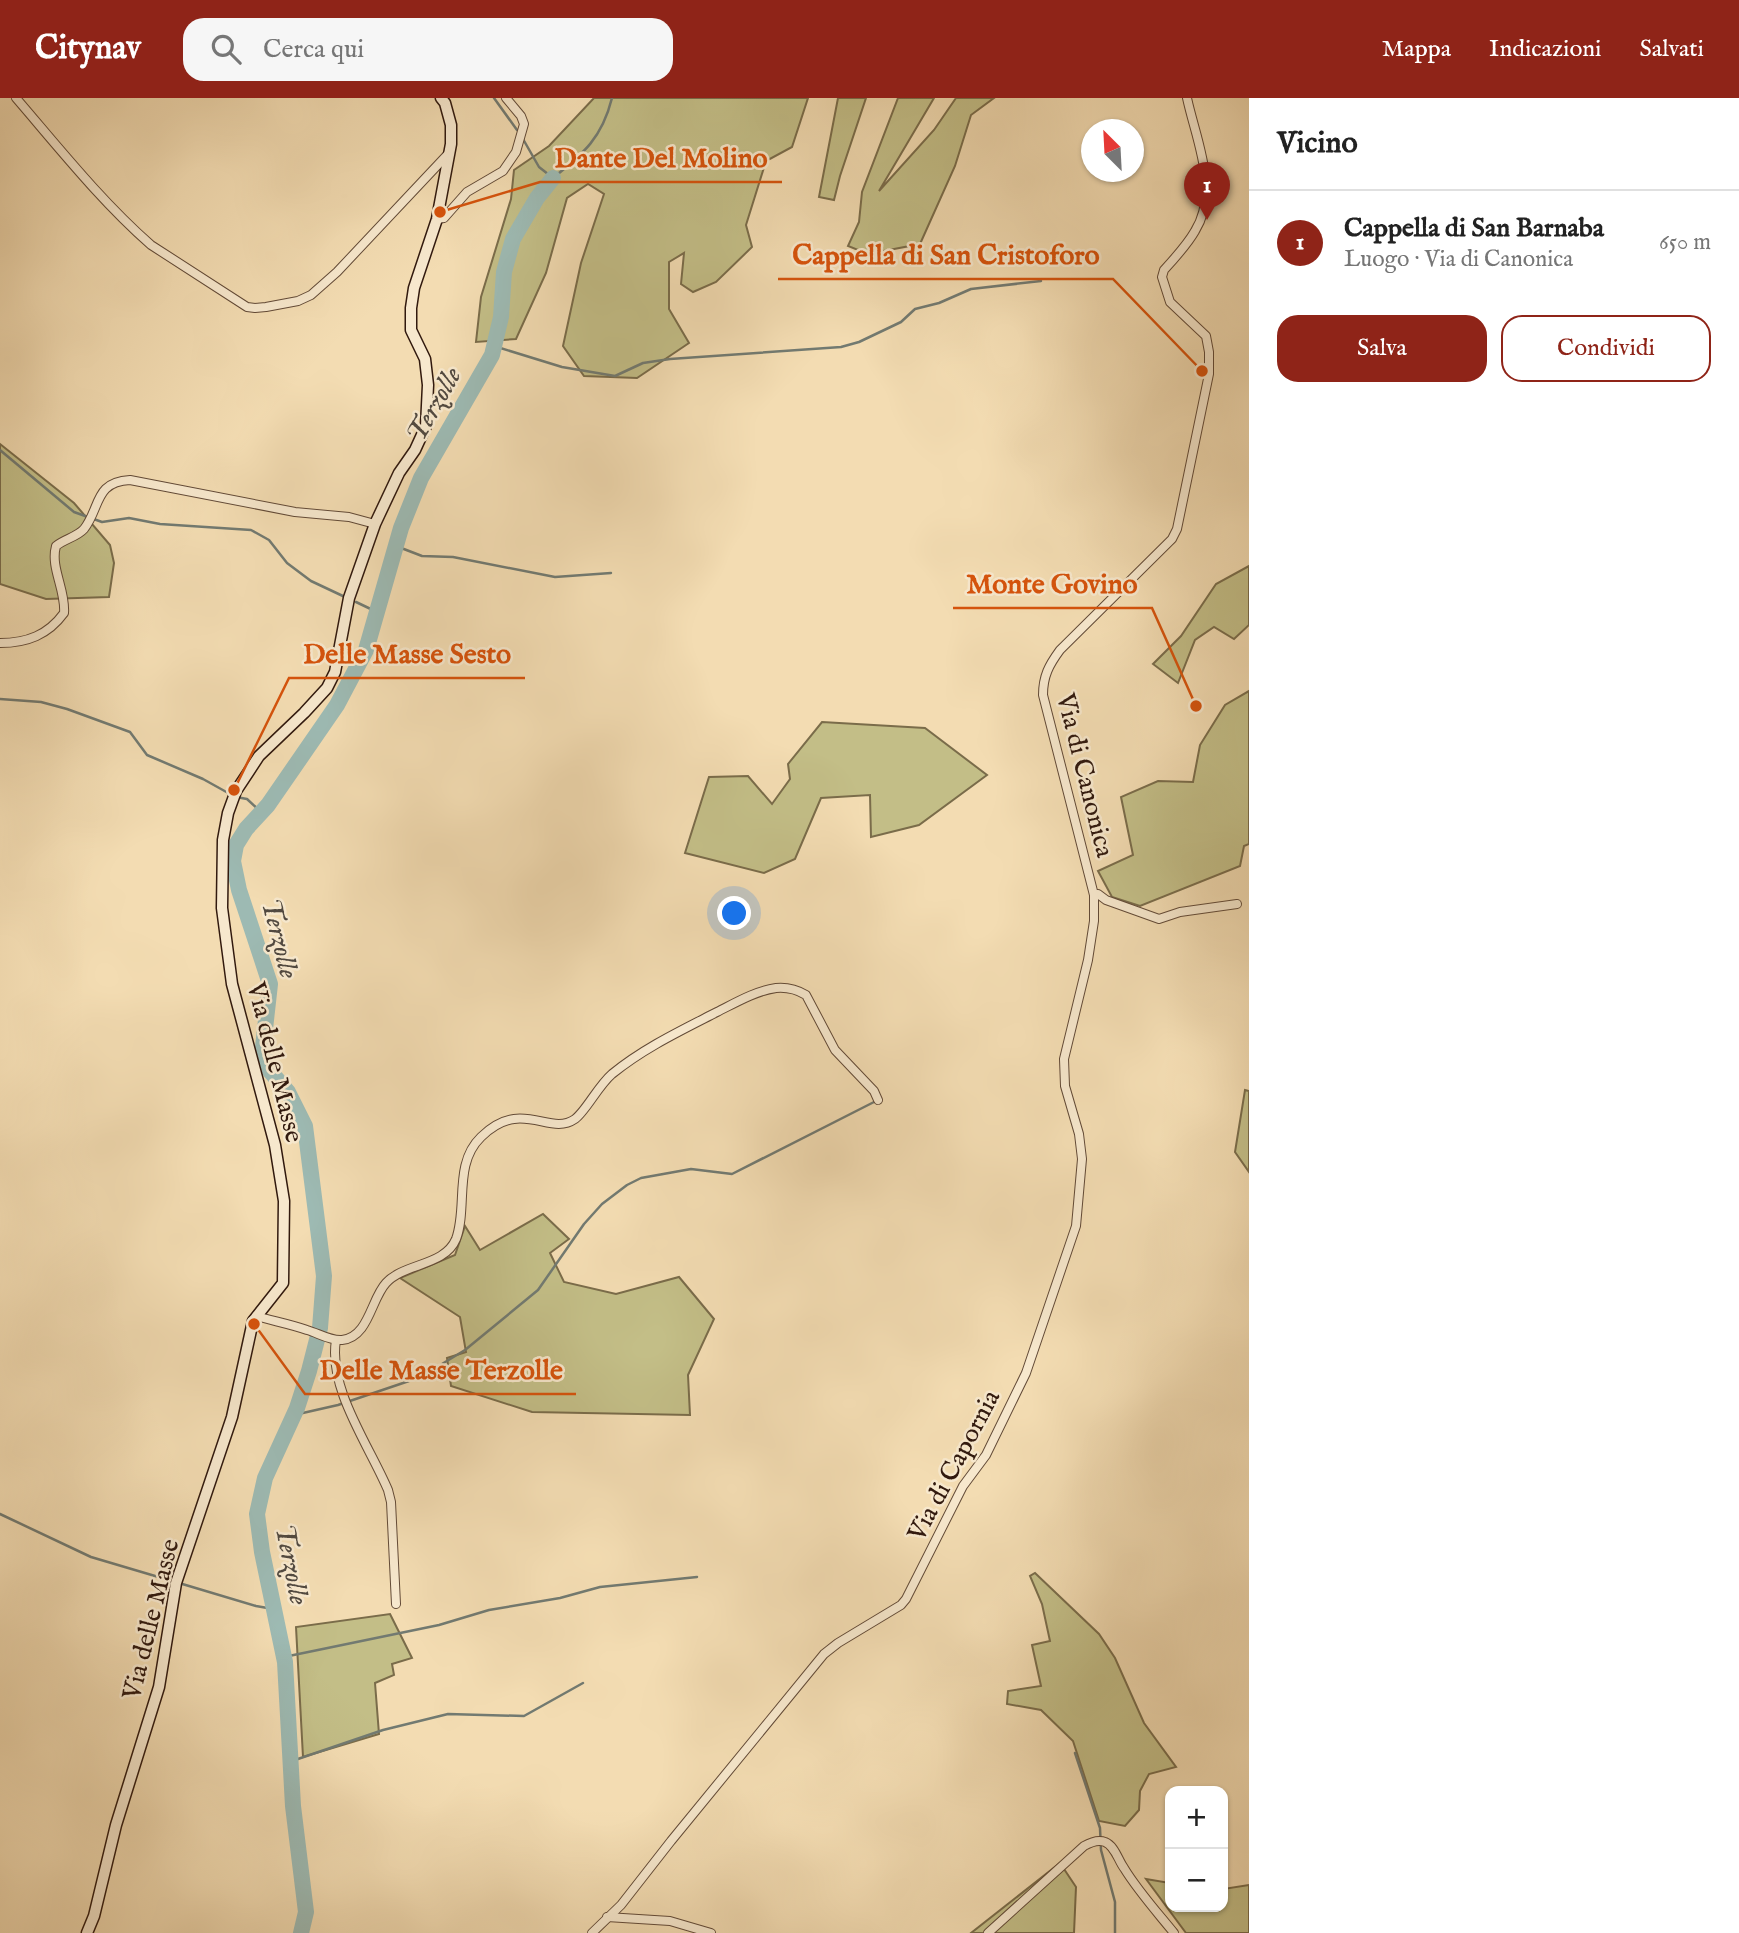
<!DOCTYPE html>
<html lang="it">
<head>
<meta charset="utf-8">
<style>
  body { margin:0; font-family:"IM FELL English",serif; background:#f6f6f6; color:#222 }
  .controls { position:absolute; right:21px; bottom:21px; display:grid; overflow:hidden; border-radius:14px; box-shadow:0 2px 5px #0004 }
  .controls button { width:63px; height:63px; display:grid; place-items:center; padding:0; border:0; border-bottom:2px solid #e0e0e0; background:#fff; color:#222; font:35px sans-serif }
  .compass { position:absolute; left:1081px; top:21px; width:63px; height:63px; border-radius:50%; background:#fff; box-shadow:0 2px 5px #0004; rotate:336deg }
  .you { position:absolute; left:735px; top:816px; width:24px; height:24px; margin:-18px; border:5px solid #fff; border-radius:50%; background:#1a73e8; box-shadow:0 0 0 10px #1a73e833 }
  .badge { display:grid; place-items:center; width:46px; height:46px; border-radius:50%; background:#8f2418; color:#fff; font-size:23px; font-weight:700 }
  .pin { position:absolute; translate:-50% -58px; filter:drop-shadow(0 2px 4px #0008) }
  .pin::after { content:''; position:absolute; top:37px; width:24px; height:21px; background:inherit; clip-path:polygon(0 0,100% 0,50% 100%) }
  .list { margin:0; padding:0; list-style:none }
  h2 { display:flex; justify-content:space-between; align-items:center; height:91px; margin:0; padding:0 28px; font-size:30px }
  h2 small { font-size:23px; font-weight:400; color:#767676 }
  .list li { display:grid; grid-template-columns:46px 1fr auto; gap:21px; align-items:center; box-sizing:border-box; height:105px; padding:0 28px; border-top:2px solid #e0e0e0 }
  .list b { display:block; font-size:26px; white-space:nowrap }
  .list p { margin:0; font-size:23px; white-space:nowrap; color:#767676 }
  .list em { font-size:23px; font-style:normal; color:#767676 }
  .actions { display:flex; gap:14px; padding:21px 28px }
  .actions a { flex:1; padding:16px 0; border:2px solid #8f2418; border-radius:21px; text-align:center; font-size:24px; color:#8f2418 }
  .actions .main { background:#8f2418; color:#fff }
  .icon { flex:none; width:38px; height:38px; fill:none; stroke:currentColor; stroke-width:2; stroke-linecap:round; stroke-linejoin:round }
  .map { position:relative; flex:none; width:1249px; height:1835px; overflow:hidden }
  header { display:flex; align-items:center; gap:42px; box-sizing:border-box; height:98px; padding:0 35px; background:#8f2418; color:#fff }
  header strong { font-size:33px }
  nav { display:flex; gap:38px; margin-inline-start:auto; font-size:24px }
  .search { width:490px; height:63px; background:#f6f6f6; display:flex; align-items:center; gap:18px; box-sizing:border-box; padding:0 24px; border-radius:21px; color:#767676; font-size:26px }
  main { display:flex }
  aside { flex:1; background:#fff }
  .map>svg:first-child { display:block }
</style>
</head>
<body>
<header>
<strong>Citynav</strong>
<div class="search"><svg class="icon" aria-label="search" viewBox="0 0 24 24"><circle cx="10" cy="10" r="6"/><path d="M15 15l6 6"/></svg>Cerca qui</div>
<nav><a>Mappa</a><a>Indicazioni</a><a>Salvati</a></nav>
</header>
<main>
<div class="map">
<svg width="1249" height="1835" viewBox="0 0 1249 1835">
  <rect width="100%" height="100%" fill="#f3dcb2"/>
  <filter id="stains"><feTurbulence type="fractalNoise" baseFrequency=".00286" numOctaves="4"/><feColorMatrix values="0 0 0 0 .2 0 0 0 0 .09 0 0 0 0 .02 0 0 0 .5 -.17"/></filter>
  <radialGradient id="worn" r=".72"><stop offset=".6" stop-color="#630" stop-opacity="0"/><stop offset="1" stop-color="#630" stop-opacity=".3"/></radialGradient>
  <g fill="#c3be87" stroke="#7a6c4a" stroke-width="2">
    <polygon points="594,0 808,0 792,49 766,63 746,127 752,149 716,184 693,194 681,186 684,155 669,164 669,211 689,245 637,280 584,278 563,248 581,165 604,96 588,86 567,100 546,175 516,241 476,244 481,199 511,101 514,72 549,48"/>
    <polygon points="838,0 866,0 840,78 834,102 819,99"/>
    <polygon points="898,0 934,0 879,93 934,32 956,0 994,0 971,17 955,68 920,146 868,156 848,148 859,124 862,94"/>
    <polygon points="0,346 74,405 110,447 114,465 109,499 46,501 0,486"/>
    <polygon points="1249,468 1249,527 1234,541 1214,529 1195,542 1178,585 1153,566 1181,538 1216,486"/>
    <polygon points="1249,593 1249,746 1244,748 1240,768 1140,808 1112,799 1098,773 1133,757 1121,699 1158,683 1193,684 1200,647 1225,607"/>
    <polygon points="822,624 925,630 987,677 919,727 871,739 870,697 821,700 795,761 764,775 685,755 709,679 748,678 772,706 790,681 788,666"/>
    <polygon points="1245,992 1249,993 1249,1074 1235,1054"/>
    <polygon points="543,1116 569,1141 550,1155 564,1184 616,1196 679,1179 714,1221 688,1277 690,1317 532,1314 451,1288 447,1260 466,1254 460,1219 400,1180 455,1157 465,1128 480,1152"/>
    <polygon points="1035,1475 1099,1536 1115,1560 1144,1625 1176,1669 1149,1676 1140,1693 1139,1712 1125,1728 1099,1723 1073,1643 1041,1612 1007,1606 1008,1593 1041,1588 1032,1547 1050,1543 1042,1506 1030,1478"/>
    <polygon points="390,1516 412,1560 392,1566 394,1577 375,1585 379,1636 303,1659 296,1529"/>
    <polygon points="1060,1765 1076,1789 1074,1835 971,1835"/>
    <polygon points="1146,1781 1170,1785 1170,1809 1223,1809 1223,1791 1249,1787 1249,1835 1186,1835"/>
  </g>
  <g fill="none" stroke-linecap="round" stroke-linejoin="round">
    <g stroke="#727a71" stroke-width="2.5">
      <polyline points="494,0 517,32"/>
      <path d="M523,41L539,69L553,80C584,55 602,40 612,0"/>
      <polyline points="494,248 562,269 615,278 643,265 670,261 841,249 859,244 901,224 915,211 939,205 971,191 1041,183"/>
      <polyline points="0,352 74,414 102,424 129,420 160,426 251,432 269,442 287,465 311,483 345,499"/>
      <polyline points="396,448 422,458 453,459 555,479 611,475"/>
      <polyline points="356,504 377,514"/>
      <polyline points="0,601 41,604 67,611 130,634 147,657 203,681 230,696"/>
      <polyline points="236,699 247,701 261,714"/>
      <polyline points="294,1317 338,1307 409,1283 437,1269 465,1252 538,1192 584,1126 602,1106 627,1087 641,1080 691,1071 732,1076 874,1004"/>
      <polyline points="0,1416 91,1459 172,1483"/>
      <polyline points="179,1485 256,1508 273,1511"/>
      <polyline points="284,1559 439,1527 489,1512 560,1500 600,1489 697,1479"/>
      <polyline points="1075,1655 1100,1730 1101,1752 1115,1804 1115,1835"/>
      <polyline points="292,1663 383,1632 448,1616 524,1618 583,1585"/>
    </g>
    <polyline stroke="#9dbab3" stroke-width="16" points="301,1835 306,1814 293,1708 285,1564 262,1454 257,1416 265,1380 297,1310 309,1273 320,1230 324,1178 305,1028 288,994 270,973 263,949 270,886 239,792 233,763 236,747 246,731 268,707 337,607 366,552 401,430 421,380 492,257 501,219 504,174 513,141 537,100 553,80"/>
    <g stroke="#624a37" stroke-width="10">
      <g id="street">
        <path d="M16,0C59,50 101,103 151,147L247,209L255,210L266,209L298,203L311,197L337,174L449,55"/>
        <polyline points="437,121 444,120 467,94 503,73 516,54 524,26 521,18 506,0"/>
        <path d="M0,545C27,545 48,537 64,515C66,492 50,470 56,448C64,441 77,439 84,431C101,409 94,384 130,382L295,414L349,419L375,426"/>
        <polyline points="1094,797 1098,796 1106,802 1159,821 1180,814 1237,806"/>
        <path d="M256,1218C273,1223 290,1226 307,1232C318,1235 330,1243 342,1242C369,1239 371,1201 386,1185C404,1165 445,1168 456,1141C468,1109 453,1066 481,1039C522,999 549,1039 575,1021C586,1013 598,988 612,976C644,950 680,933 717,914C735,905 755,893 776,890C787,889 796,891 806,897L835,952L874,993L878,1002"/>
        <path d="M336,1242C328,1291 369,1347 388,1392L391,1404L396,1506"/>
        <polyline points="607,1819 670,1823 711,1835"/>
        <path d="M592,1835L621,1807L671,1743L824,1556L838,1545L901,1507L906,1501L963,1388L986,1357L1026,1275L1076,1128L1082,1061L1079,1036L1065,988L1064,961L1088,862L1094,823V797L1043,597C1043,578 1049,567 1060,552L1172,441L1177,431L1209,276V254L1206,238L1170,204L1162,179L1164,172C1175,160 1187,147 1195,133C1220,93 1196,42 1187,0"/>
        <path d="M988,1835L1084,1748C1091,1744 1098,1741 1105,1744C1115,1748 1118,1762 1124,1770C1138,1793 1157,1814 1174,1835"/>
      </g>
    </g>
    <g stroke="#31190e" stroke-width="13">
      <polyline id="secondary" points="87,1835 94,1818 116,1727 159,1589 176,1485 232,1319 253,1223 283,1185 284,1103 275,1047 232,886 222,810 223,742 228,715 236,693 259,658 304,615 327,590 335,574 349,500 375,426 399,375 415,352 426,328 428,287 425,261 411,232 411,210 414,190 437,121 451,46 451,27 445,5 441,0"/>
    </g>
    <use href="#street" stroke="#f7e8cd" stroke-width="8"/>
    <use href="#secondary" stroke="#f7e8cd" stroke-width="10"/>
  </g>
  <g text-anchor="middle" stroke-width="5" stroke-linejoin="round" paint-order="stroke">
    <g font-size="26" fill="#31190e" stroke="#f7e8cd">
      <text transform="translate(1086 677) rotate(76)" y="9">Via di Canonica</text>
      <text transform="translate(276 964) rotate(76)" y="9">Via delle Masse</text>
      <text transform="translate(953 1367) rotate(-62)" y="9">Via di Capornia</text>
      <text transform="translate(150 1521) rotate(-76)" y="9">Via delle Masse</text>
    </g>
    <g font-size="28" font-style="italic" fill="#514940" stroke="#f7e8cd">
      <text transform="translate(433 306) rotate(-60)" y="10">Terzolle</text>
      <text transform="translate(281 840) rotate(76)" y="10">Terzolle</text>
      <text transform="translate(293 1466) rotate(79)" y="10">Terzolle</text>
    </g>
  </g>
  <path fill="none" stroke="#d6530c" stroke-width="2.5" d="M440 114L540 84H782M1202 273L1113 181H778M1196 608L1152 510H953M234 692L289 580H525M254 1226L305 1296H576"/>
  <g fill="#d6530c" stroke="#f7e8cd" stroke-width="2.5">
    <circle cx="440" cy="114" r="7"/>
    <circle cx="1202" cy="273" r="7"/>
    <circle cx="1196" cy="608" r="7"/>
    <circle cx="234" cy="692" r="7"/>
    <circle cx="254" cy="1226" r="7"/>
  </g>
  <g font-size="28" text-anchor="middle" font-weight="bold" fill="#d6530c" stroke="#f7e8cd" stroke-width="5" stroke-linejoin="round" paint-order="stroke">
    <text x="661" y="69">Dante Del Molino</text>
    <text x="946" y="166">Cappella di San Cristoforo</text>
    <text x="1052" y="495">Monte Govino</text>
    <text x="407" y="565">Delle Masse Sesto</text>
    <text x="441" y="1281">Delle Masse Terzolle</text>
  </g>
  <rect width="100%" height="100%" filter="url(#stains)"/>
  <rect width="100%" height="100%" fill="url(#worn)"/>
</svg>
<div class="controls">
<button>+</button>
<button>−</button>
</div>
<svg class="compass" viewBox="-18 -18 36 36"><path d="M0-13l5 13h-10z" fill="#e53935"/><path d="M0 13l5-13h-10z" fill="#767676"/></svg>
<div class="you"></div>
<div class="pin badge" style="left:1207px;top:122px">1</div>
</div>
<aside>
<h2>Vicino<small></small></h2>
<ul class="list">
<li><span class="badge">1</span><div><b>Cappella di San Barnaba</b><p>Luogo · Via di Canonica</p></div><em>650 m</em></li>
</ul>
<div class="actions"><a class="main">Salva</a><a>Condividi</a></div>
</aside>
</main>
</body>
</html>
